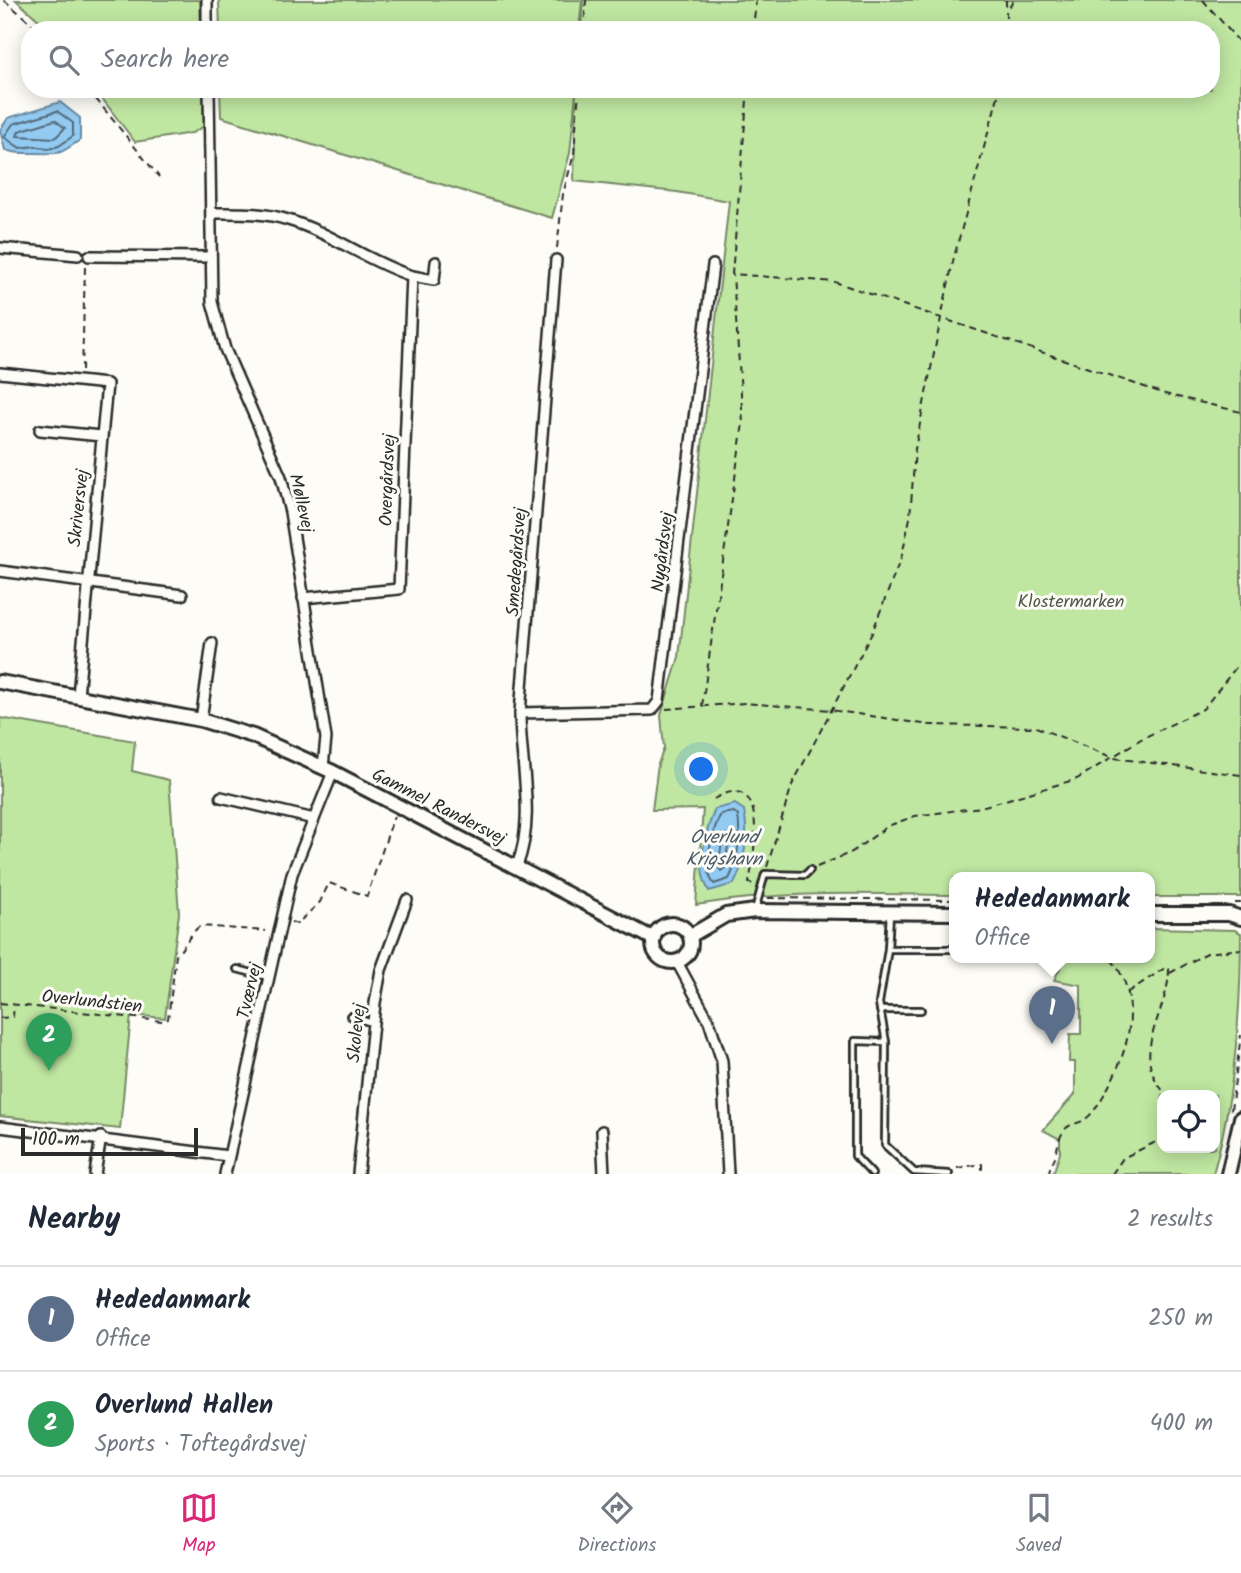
<!DOCTYPE html>
<html lang="en">
<head>
<meta charset="utf-8">
<style>
  body { margin:0; font-family:Kalam,sans-serif; background:#f6f6f7; color:#1f2937 }
  .controls { position:absolute; right:21px; bottom:21px; display:grid; overflow:hidden; border-radius:14px; box-shadow:0 4px 18px #0003 }
  .controls button { width:63px; height:63px; display:grid; place-items:center; padding:0; border:0; border-bottom:2px solid #e0e1e3; background:#fff; color:#1f2937; font:35px sans-serif }
  .scale { position:absolute; left:21px; bottom:18px; width:177px; box-sizing:border-box; padding-left:7px; border:4px solid #2b2b2b; border-top:0; font-size:19px; line-height:24px; white-space:nowrap; color:#2b2b2b; -webkit-text-stroke:5px #fdfcf7; paint-order:stroke }
  .you { position:absolute; left:702px; top:770px; width:24px; height:24px; margin:-18px; border:5px solid #fff; border-radius:50%; background:#1a73e8; box-shadow:0 0 0 10px #1a73e833 }
  .badge { display:grid; place-items:center; width:46px; height:46px; border-radius:50%; background:#db2777; color:#fff; font-size:23px; font-weight:700 }
  .pin { position:absolute; translate:-50% -58px; filter:drop-shadow(0 2px 4px #0008) }
  .pin::after { content:''; position:absolute; top:37px; width:24px; height:21px; background:inherit; clip-path:polygon(0 0,100% 0,50% 100%) }
  .popup { position:absolute; left:949px; top:872px; width:206px; height:91px; box-sizing:border-box; display:grid; place-content:center; border-radius:14px; background:#fff; filter:drop-shadow(0 2px 5px #0005); font-size:23px; white-space:nowrap; color:#747a83 }
  .popup b { font-size:26px; color:#1f2937 }
  .popup::after { content:''; position:absolute; left:50%; top:100%; margin-left:-14px; border:14px solid transparent; border-top-color:#fff }
  .list { margin:0; padding:0; list-style:none }
  h2 { display:flex; justify-content:space-between; align-items:center; height:91px; margin:0; padding:0 28px; font-size:30px }
  h2 small { font-size:23px; font-weight:400; color:#747a83 }
  .list li { display:grid; grid-template-columns:46px 1fr auto; gap:21px; align-items:center; box-sizing:border-box; height:105px; padding:0 28px; border-top:2px solid #e0e1e3 }
  .list b { display:block; font-size:26px; white-space:nowrap }
  .list p { margin:0; font-size:23px; white-space:nowrap; color:#747a83 }
  .list em { font-size:23px; font-style:normal; color:#747a83 }
  .icon { flex:none; width:38px; height:38px; fill:none; stroke:currentColor; stroke-width:2; stroke-linecap:round; stroke-linejoin:round }
  .map { position:relative; flex:none; width:1241px; height:1174px; overflow:hidden }
  .search { position:absolute; background:#fff; box-shadow:0 4px 18px #0003; left:21px; right:21px; top:21px; height:77px; display:flex; align-items:center; gap:18px; box-sizing:border-box; padding:0 24px; border-radius:28px; color:#747a83; font-size:26px }
  .sheet { height:301px; background:#fff }
  nav { display:flex; justify-content:space-around; align-items:center; box-sizing:border-box; height:98px; border-top:2px solid #e0e1e3; background:#fff; font-size:19px; color:#747a83 }
  nav a { display:grid; justify-items:center; gap:4px }
  nav .on { color:#db2777 }
  .map>svg:first-child { display:block }
</style>
</head>
<body>
<div class="map">
<svg width="1241" height="1174" viewBox="0 0 1241 1174">
  <rect width="100%" height="100%" fill="#fdfcf7"/>
  <filter id="ink" filterUnits="userSpaceOnUse"><feTurbulence type="fractalNoise" baseFrequency=".0143" numOctaves="2"/><feDisplacementMap in="SourceGraphic" scale="14" xChannelSelector="R" yChannelSelector="G"/><feConvolveMatrix kernelMatrix="1 2 1 2 8 2 1 2 1" color-interpolation-filters="sRGB"/></filter>
  <g filter="url(#ink)">
    <g fill="#c0e7a2" stroke="#768966" stroke-width="2" fill-rule="evenodd">
      <polygon points="16,0 200,0 201,30 50,30"/>
      <polygon points="219,0 582,0 579,30 220,30"/>
      <path d="M583,0H1241V897H1150V878H954V895C867,894 782,890 696,905L703,809L652,810L658,764L664,748L661,715L679,657L729,201L677,192L574,181L576,92L570,153L552,218L221,117L220,89H1211V30H581Z"/>
      <polygon points="95,89 204,89 206,125 192,133 135,142"/>
      <polygon points="0,718 135,741 132,771 169,780 179,913 165,1018 131,1015 120,1129 0,1116"/>
      <path d="M1150,928L1235,930L1241,933C1241,1014 1235,1096 1213,1174H1053L1060,1153V1139L1043,1130L1075,1094V1062H1069L1070,1034H1081V985L1054,980L1065,958H1150ZM1162,1095H1215V1148H1162Z"/>
    </g>
    <g fill="#92caf1" stroke="#698aa2" stroke-width="2">
      <path d="M60,102L80,118V140C56,157 60,153 33,153C22,153 16,154 5,150L0,130L8,118Z"/>
      <path d="M735,804L744,810C749,834 745,863 734,884L709,891C695,868 705,833 715,809Z"/>
    </g>
    <g fill="none" stroke-linecap="round" stroke-linejoin="round">
      <g stroke="#546b7a" stroke-width="2">
        <polygon points="57,111 73,123 73,136 59,146 48,149 35,146 20,148 4,137 13,124"/>
        <polygon points="55,120 65,128 55,138 17,136 19,131"/>
        <path d="M734,812L738,816C741,834 738,862 729,879L714,884C702,869 712,830 721,814Z"/>
        <polygon points="727,834 729,838 725,868 721,871 718,867 723,836"/>
      </g>
      <g stroke="#2b2b2b" stroke-width="10">
        <g id="service">
          <polyline points="755,910 765,874 805,875 810,870"/>
          <polyline points="890,913 888,949 879,1003 886,1042 885,1145 914,1172 949,1174"/>
          <polyline points="888,949 954,949"/>
          <polyline points="237,969 268,977"/>
          <polyline points="880,1010 921,1010"/>
          <polyline points="350,1016 372,1023"/>
          <polyline points="872,1174 855,1156 855,1041 886,1042"/>
        </g>
      </g>
      <g stroke="#2b2b2b" stroke-width="14">
        <g id="minor">
          <polyline points="207,0 207,30"/>
          <polyline points="209,89 212,302 225,349 281,477 290,512 326,738 323,767"/>
          <path d="M213,213C238,213 264,212 288,220C332,233 368,262 412,276L399,589L303,598"/>
          <polyline points="0,248 78,255"/>
          <polyline points="89,256 211,257"/>
          <polyline points="412,276 434,280 436,262"/>
          <polyline points="0,373 107,384 78,696"/>
          <polyline points="40,430 101,436"/>
          <polyline points="0,571 182,595"/>
          <polyline points="520,713 652,710 659,701 713,265"/>
          <polyline points="201,720 212,643"/>
          <polyline points="221,797 314,819"/>
          <path d="M517,866C536,817 520,764 520,713L556,260"/>
          <polyline points="677,962 709,1021 722,1061 728,1174"/>
          <polyline points="0,1127 228,1156"/>
          <polyline points="602,1131 604,1174"/>
          <polyline points="95,1174 101,1137"/>
          <polyline points="225,1174 292,874 333,772"/>
          <polyline points="358,1174 375,1003 381,970 407,900"/>
        </g>
      </g>
      <g stroke="#2b2b2b" stroke-width="18">
        <g id="tertiary">
          <polyline points="0,682 201,720 253,736 333,772 654,939"/>
          <polyline points="1150,914 1229,914 1241,918"/>
          <circle cx="672" cy="943" r="19"/>
          <polyline points="690,936 726,915 755,911 954,913"/>
          <polyline points="1228,1174 1241,1118"/>
        </g>
      </g>
      <g stroke="#2b2b2b" stroke-width="2" stroke-dasharray="7 5" stroke-linecap="butt">
        <polyline points="4,0 39,30"/>
        <polyline points="1006,0 1006,9"/>
        <polyline points="1203,0 1241,44"/>
        <polyline points="584,30 586,0"/>
        <polyline points="753,30 756,0"/>
        <polyline points="1006,30 1006,12 1014,0"/>
        <polyline points="88,89 159,177"/>
        <polyline points="748,89 732,274 835,282 1165,394 1241,412"/>
        <polyline points="557,248 563,194 574,154 579,89"/>
        <polyline points="82,370 85,267"/>
        <polyline points="702,706 743,423 733,275"/>
        <polyline points="666,709 745,703 831,710 930,725 1036,727 1114,758 1241,775"/>
        <path d="M714,799C770,766 754,856 749,883L753,884"/>
        <polyline points="767,867 792,785 872,633 902,555 910,518 915,449 941,318 954,257 1000,89"/>
        <polyline points="817,867 852,852 888,826 915,816 981,807 1077,779 1141,739 1203,709 1241,661"/>
        <polyline points="768,898 954,900"/>
        <polyline points="1235,903 1241,903"/>
        <polyline points="291,922 297,924 320,902 329,883 367,896 394,816"/>
        <polyline points="1170,973 1207,953 1241,949"/>
        <path d="M1128,992L1165,968L1169,969C1169,1015 1126,1053 1167,1095"/>
        <path d="M0,1003L162,1021L168,1019L176,955C186,946 190,933 200,926L266,931"/>
        <polyline points="0,1018 13,1017 14,1006"/>
        <polyline points="1231,1110 1241,1035"/>
        <polyline points="957,1168 982,1164 982,1174"/>
        <path d="M1049,1174C1049,1166 1054,1161 1056,1154C1064,1110 1077,1135 1095,1109C1124,1066 1149,1003 1110,958"/>
        <polyline points="1112,1174 1123,1158 1162,1139"/>
      </g>
      <use href="#service" stroke="#fdfcf7" stroke-width="4.5"/>
      <use href="#minor" stroke="#fdfcf7" stroke-width="9"/>
      <use href="#tertiary" stroke="#fdfcf7" stroke-width="12"/>
    </g>
  </g>
  <g text-anchor="middle" stroke-width="6" stroke-linejoin="round" paint-order="stroke">
    <g font-size="18" fill="#2b2b2b" stroke="#fdfcf7">
      <text transform="translate(387 480) rotate(-88)" y="6">Overgårdsvej</text>
      <text transform="translate(302 503) rotate(77)" y="6">Møllevej</text>
      <text transform="translate(78 508) rotate(-84)" y="6">Skriversvej</text>
      <text transform="translate(662 552) rotate(-83)" y="6">Nygårdsvej</text>
      <text transform="translate(516 562) rotate(-86)" y="6">Smedegårdsvej</text>
      <text transform="translate(439 806) rotate(27)" y="6">Gammel Randersvej</text>
      <text transform="translate(249 991) rotate(-77)" y="6">Tværvej</text>
      <text transform="translate(92 1001) rotate(6)" y="6">Overlundstien</text>
      <text transform="translate(356 1033) rotate(-84)" y="6">Skolevej</text>
    </g>
    <g font-size="18" fill="#505a49" stroke="#fdfcf7">
      <text x="1071" y="607">Klostermarken</text>
    </g>
    <g font-size="19" font-style="italic" fill="#4a5b66" stroke="#fdfcf7">
      <text x="724" y="843">Overlund<tspan x="724" dy="22">Krigshavn</tspan></text>
    </g>
  </g>
</svg>
<div class="controls">
<button><svg class="icon" aria-label="locate" viewBox="0 0 24 24"><circle cx="12" cy="12" r="6"/><path d="M12 2v4M12 18v4M2 12h4M18 12h4"/></svg></button>
</div>
<div class="scale">100 m</div>
<div class="you"></div>
<div class="pin badge" style="left:1052px;top:1044px;background:#5c6f8a">1</div>
<div class="popup"><b>Hededanmark</b>Office</div>
<div class="pin badge" style="left:49px;top:1071px;background:#2e9e5b">2</div>
<div class="search"><svg class="icon" aria-label="search" viewBox="0 0 24 24"><circle cx="10" cy="10" r="6"/><path d="M15 15l6 6"/></svg>Search here</div>
</div>
<section class="sheet">
<h2>Nearby<small>2 results</small></h2>
<ul class="list">
<li><span class="badge" style="background:#5c6f8a">1</span><div><b>Hededanmark</b><p>Office</p></div><em>250 m</em></li>
<li><span class="badge" style="background:#2e9e5b">2</span><div><b>Overlund Hallen</b><p>Sports · Toftegårdsvej</p></div><em>400 m</em></li>
</ul>
</section>
<nav>
<a class="on"><svg class="icon" aria-label="map" viewBox="0 0 24 24"><path d="M3 6l6-2 6 2 6-2v14l-6 2-6-2-6 2zM9 4v14M15 6v14"/></svg>Map</a>
<a><svg class="icon" aria-label="directions" viewBox="0 0 24 24"><path d="M12 3l9 9-9 9-9-9zM9 14v-3h6M13 9l2 2-2 2"/></svg>Directions</a>
<a><svg class="icon" aria-label="saved" viewBox="0 0 24 24"><path d="M7 4h10v16l-5-4-5 4z"/></svg>Saved</a>
</nav>
</body>
</html>
